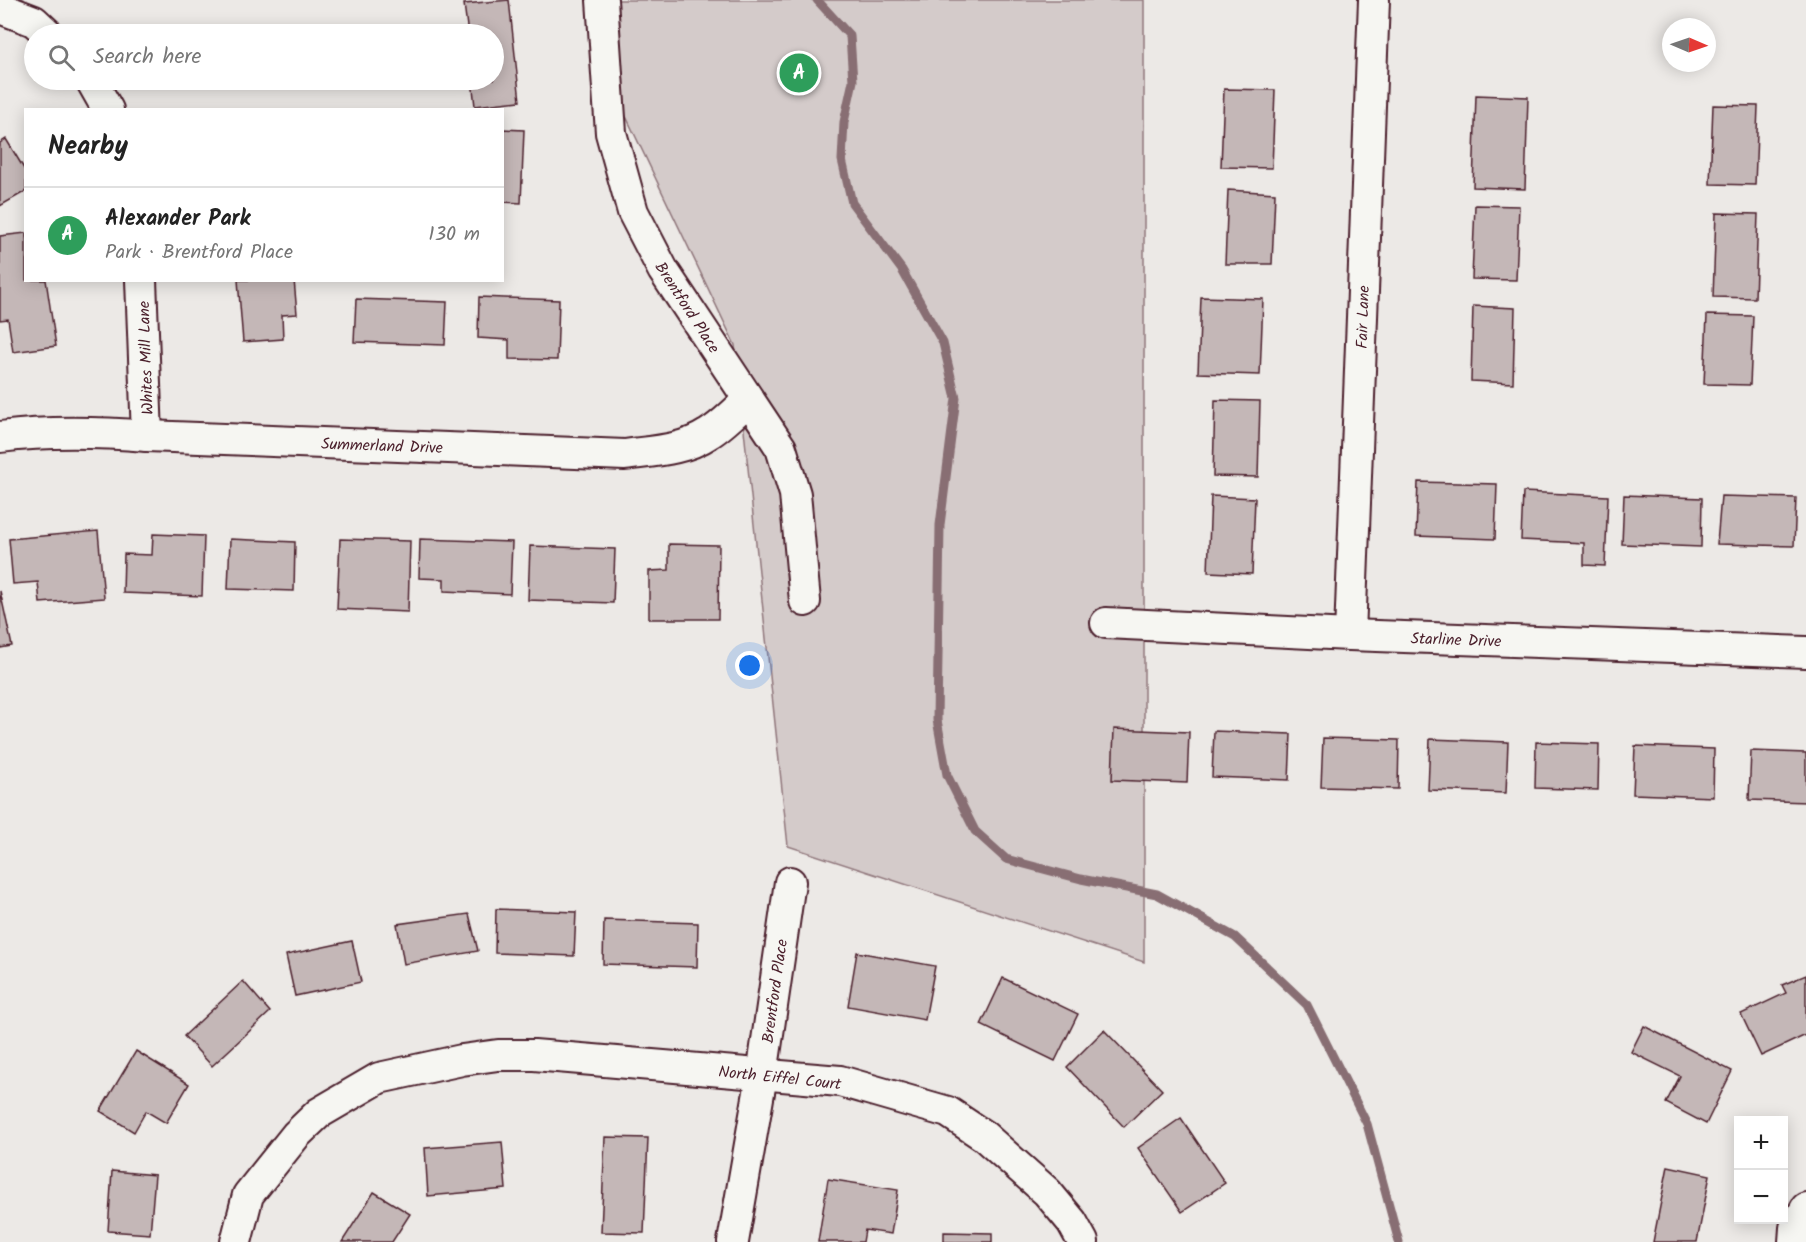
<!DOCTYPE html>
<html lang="en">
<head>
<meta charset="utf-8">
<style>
  body { margin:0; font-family:Kalam,sans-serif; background:#f2f2f2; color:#222 }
  .controls { position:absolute; right:18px; bottom:18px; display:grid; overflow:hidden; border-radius:0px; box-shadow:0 3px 15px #0003 }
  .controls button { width:54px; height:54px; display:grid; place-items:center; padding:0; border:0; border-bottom:2px solid #e0e0e0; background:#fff; color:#222; font:30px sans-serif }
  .compass { position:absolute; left:1662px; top:18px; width:54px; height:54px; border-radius:50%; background:#fff; box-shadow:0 3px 15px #0003; rotate:92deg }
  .you { position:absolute; left:750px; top:666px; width:21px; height:21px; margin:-15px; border:4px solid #fff; border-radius:50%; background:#1a73e8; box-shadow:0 0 0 9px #1a73e833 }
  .badge { display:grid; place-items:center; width:39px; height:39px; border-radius:50%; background:#1f6fb2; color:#fff; font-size:20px; font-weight:700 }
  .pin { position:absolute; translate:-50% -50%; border:3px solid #fff; box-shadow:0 2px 6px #0006 }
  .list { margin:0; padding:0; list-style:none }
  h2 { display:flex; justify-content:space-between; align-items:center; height:78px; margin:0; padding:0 24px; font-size:26px }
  h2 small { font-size:20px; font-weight:400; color:#767676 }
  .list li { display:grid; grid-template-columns:39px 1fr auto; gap:18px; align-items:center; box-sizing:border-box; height:96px; padding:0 24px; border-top:2px solid #e0e0e0 }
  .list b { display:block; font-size:22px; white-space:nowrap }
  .list p { margin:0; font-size:20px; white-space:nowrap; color:#767676 }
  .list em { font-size:20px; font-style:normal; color:#767676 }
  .icon { flex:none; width:33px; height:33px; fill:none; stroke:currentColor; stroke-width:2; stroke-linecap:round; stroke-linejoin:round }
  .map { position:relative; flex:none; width:1806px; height:1242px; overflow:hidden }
  .search { position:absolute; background:#fff; box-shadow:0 3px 15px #0003; left:24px; top:24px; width:480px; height:66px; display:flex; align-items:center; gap:15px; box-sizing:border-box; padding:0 21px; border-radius:33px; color:#767676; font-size:22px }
  .panel { position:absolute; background:#fff; box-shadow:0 3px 15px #0003; left:24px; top:108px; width:480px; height:174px; border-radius:0px }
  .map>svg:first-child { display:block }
</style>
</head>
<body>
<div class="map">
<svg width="1806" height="1242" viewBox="0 0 1806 1242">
  <rect width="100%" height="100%" fill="#ece9e6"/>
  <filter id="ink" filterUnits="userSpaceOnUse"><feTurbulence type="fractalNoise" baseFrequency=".0167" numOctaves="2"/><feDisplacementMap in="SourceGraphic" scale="12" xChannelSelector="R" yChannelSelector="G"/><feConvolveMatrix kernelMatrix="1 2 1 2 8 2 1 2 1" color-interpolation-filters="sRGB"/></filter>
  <g filter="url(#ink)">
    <polygon fill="#d4cbca" stroke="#8f757a" stroke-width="1.5" points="607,0 1144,0 1144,962 788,846 735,345 613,89"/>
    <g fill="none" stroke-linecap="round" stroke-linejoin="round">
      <polyline stroke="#886e73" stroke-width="9" points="817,0 850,36 853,81 844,122 842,160 852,203 902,270 943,343 956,398 940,525 937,720 947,775 975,831 1006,859 1081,879 1157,894 1235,937 1307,1005 1367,1124 1399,1242"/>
    </g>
    <g fill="#c4b7b7" stroke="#4a1f2b" stroke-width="1.5">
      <polygon points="509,0 520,101 475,106 472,80 494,80 494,34 468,34 464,4"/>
      <polygon points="1224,89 1275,90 1272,168 1221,167"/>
      <polygon points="1476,95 1528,97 1525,189 1473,187"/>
      <polygon points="1713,105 1758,106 1755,185 1710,184"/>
      <polygon points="502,129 524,130 521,203 502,202"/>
      <polygon points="6,139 26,172 26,191 0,206 0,143"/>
      <polygon points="1228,190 1275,193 1272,264 1225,264"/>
      <polygon points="1475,205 1519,206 1516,280 1472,279"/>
      <polygon points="1716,213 1758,214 1755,298 1713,297"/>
      <polygon points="26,233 26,280 46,280 56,346 13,352 8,319 0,320 0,236"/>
      <polygon points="238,280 294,280 297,314 282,315 283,339 243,342"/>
      <polygon points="479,297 559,300 557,360 509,359 509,340 478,338"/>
      <polygon points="1201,297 1263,299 1260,375 1198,373"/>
      <polygon points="356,299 447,302 445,345 354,342"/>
      <polygon points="1473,306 1515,308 1513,383 1471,381"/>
      <polygon points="1707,315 1753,316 1750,385 1704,384"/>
      <polygon points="1215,400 1260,401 1258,477 1213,476"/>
      <polygon points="1418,482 1497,484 1495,539 1416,536"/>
      <polygon points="1523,492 1608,496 1605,566 1584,565 1584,543 1521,540"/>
      <polygon points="1624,495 1702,498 1701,547 1622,544"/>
      <polygon points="1211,496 1255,498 1252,574 1208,572"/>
      <polygon points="1721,496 1796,498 1794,546 1717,544"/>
      <polygon points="98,531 104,598 40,603 38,582 13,584 9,539"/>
      <polygon points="153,534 204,536 202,596 123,593 124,554 152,555"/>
      <polygon points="230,539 295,542 294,591 228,589"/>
      <polygon points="340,539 410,541 408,612 337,609"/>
      <polygon points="420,539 512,542 510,594 444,591 444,579 419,578"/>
      <polygon points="669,544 719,545 718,619 649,619 649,571 669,570"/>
      <polygon points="530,546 615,549 613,603 528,600"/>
      <polygon points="0,591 12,646 0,648"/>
      <polygon points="1114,729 1189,732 1187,783 1112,780"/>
      <polygon points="1214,731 1291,734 1289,780 1212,777"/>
      <polygon points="1323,738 1399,740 1398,789 1321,787"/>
      <polygon points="1430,739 1508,742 1506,793 1428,790"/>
      <polygon points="1536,742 1599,744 1598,790 1535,788"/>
      <polygon points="1635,746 1714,749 1713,797 1633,794"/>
      <polygon points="1751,751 1806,753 1806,802 1749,800"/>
      <polygon points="496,909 576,912 574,956 495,953"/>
      <polygon points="469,914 478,951 404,964 397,924"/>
      <polygon points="604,920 698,923 697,967 603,964"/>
      <polygon points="352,941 361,982 295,996 286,955"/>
      <polygon points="857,952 935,966 925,1020 848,1006"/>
      <polygon points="1806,975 1806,1035 1761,1056 1741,1014 1786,993 1782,985"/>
      <polygon points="1003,978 1078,1014 1055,1061 981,1025"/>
      <polygon points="243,981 270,1012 212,1066 184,1036"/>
      <polygon points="1644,1026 1732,1071 1706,1124 1666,1103 1680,1076 1631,1052"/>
      <polygon points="1104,1030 1162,1090 1124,1127 1067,1067"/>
      <polygon points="136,1051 189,1084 166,1123 146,1111 134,1132 100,1111"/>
      <polygon points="1181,1118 1225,1183 1182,1212 1138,1148"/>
      <polygon points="605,1137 648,1138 644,1233 601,1232"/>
      <polygon points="502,1142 506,1189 428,1196 425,1148"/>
      <polygon points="1668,1166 1710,1175 1697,1242 1653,1242"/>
      <polygon points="112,1171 155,1175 150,1234 108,1231"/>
      <polygon points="828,1179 898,1190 891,1234 865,1230 863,1242 818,1242"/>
      <polygon points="374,1192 410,1214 392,1242 342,1242"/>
      <polygon points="944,1232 992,1233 992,1242 944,1242"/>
    </g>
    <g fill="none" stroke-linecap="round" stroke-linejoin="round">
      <g stroke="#4a1f2b" stroke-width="34">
        <g id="minor">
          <polyline points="602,0 611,133 633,212 663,270 781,448 795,494 805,601"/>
          <polyline points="0,8 34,21 48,34"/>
          <polyline points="91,80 108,110"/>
          <polyline points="141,280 147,436"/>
          <path d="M0,437C48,431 98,432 147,436L625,455C654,451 684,450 708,434C723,425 735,412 748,400"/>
          <polyline points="1106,623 1350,635 1806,652"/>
          <polyline points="1350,635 1374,0"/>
          <polyline points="236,1242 248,1195 296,1135 319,1113 379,1078 462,1060 498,1055 534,1055 840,1081 948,1112 984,1136 1047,1192 1072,1222 1083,1242"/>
          <polyline points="733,1242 762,1075 790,882"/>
          <polyline points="1794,1242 1795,1228 1806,1208"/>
        </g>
      </g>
      <use href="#minor" stroke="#f6f6f2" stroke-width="30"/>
    </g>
  </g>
  <g text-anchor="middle" stroke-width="4.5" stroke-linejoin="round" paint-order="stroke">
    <g font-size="16" fill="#4a1f2b" stroke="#f6f6f2">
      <text transform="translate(688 307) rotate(57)" y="6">Brentford Place</text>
      <text transform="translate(1362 317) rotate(-88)" y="6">Fair Lane</text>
      <text transform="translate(145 358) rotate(-92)" y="6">Whites Mill Lane</text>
      <text transform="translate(382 445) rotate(2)" y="6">Summerland Drive</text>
      <text transform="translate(1456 639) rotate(2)" y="6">Starline Drive</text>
      <text transform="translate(774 991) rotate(-82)" y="6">Brentford Place</text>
      <text transform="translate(780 1077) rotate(6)" y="6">North Eiffel Court</text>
    </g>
  </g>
</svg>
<div class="controls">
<button>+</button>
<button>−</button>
</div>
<svg class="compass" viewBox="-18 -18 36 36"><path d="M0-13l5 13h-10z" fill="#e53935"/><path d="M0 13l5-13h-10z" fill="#767676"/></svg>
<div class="you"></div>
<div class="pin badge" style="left:799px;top:73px;background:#2e9e5b">A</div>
<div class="search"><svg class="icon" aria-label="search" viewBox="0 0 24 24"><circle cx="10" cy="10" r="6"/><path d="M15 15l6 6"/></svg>Search here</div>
<section class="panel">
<h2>Nearby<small></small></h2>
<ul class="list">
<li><span class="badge" style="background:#2e9e5b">A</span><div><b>Alexander Park</b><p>Park · Brentford Place</p></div><em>130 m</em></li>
</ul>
</section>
</div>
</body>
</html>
